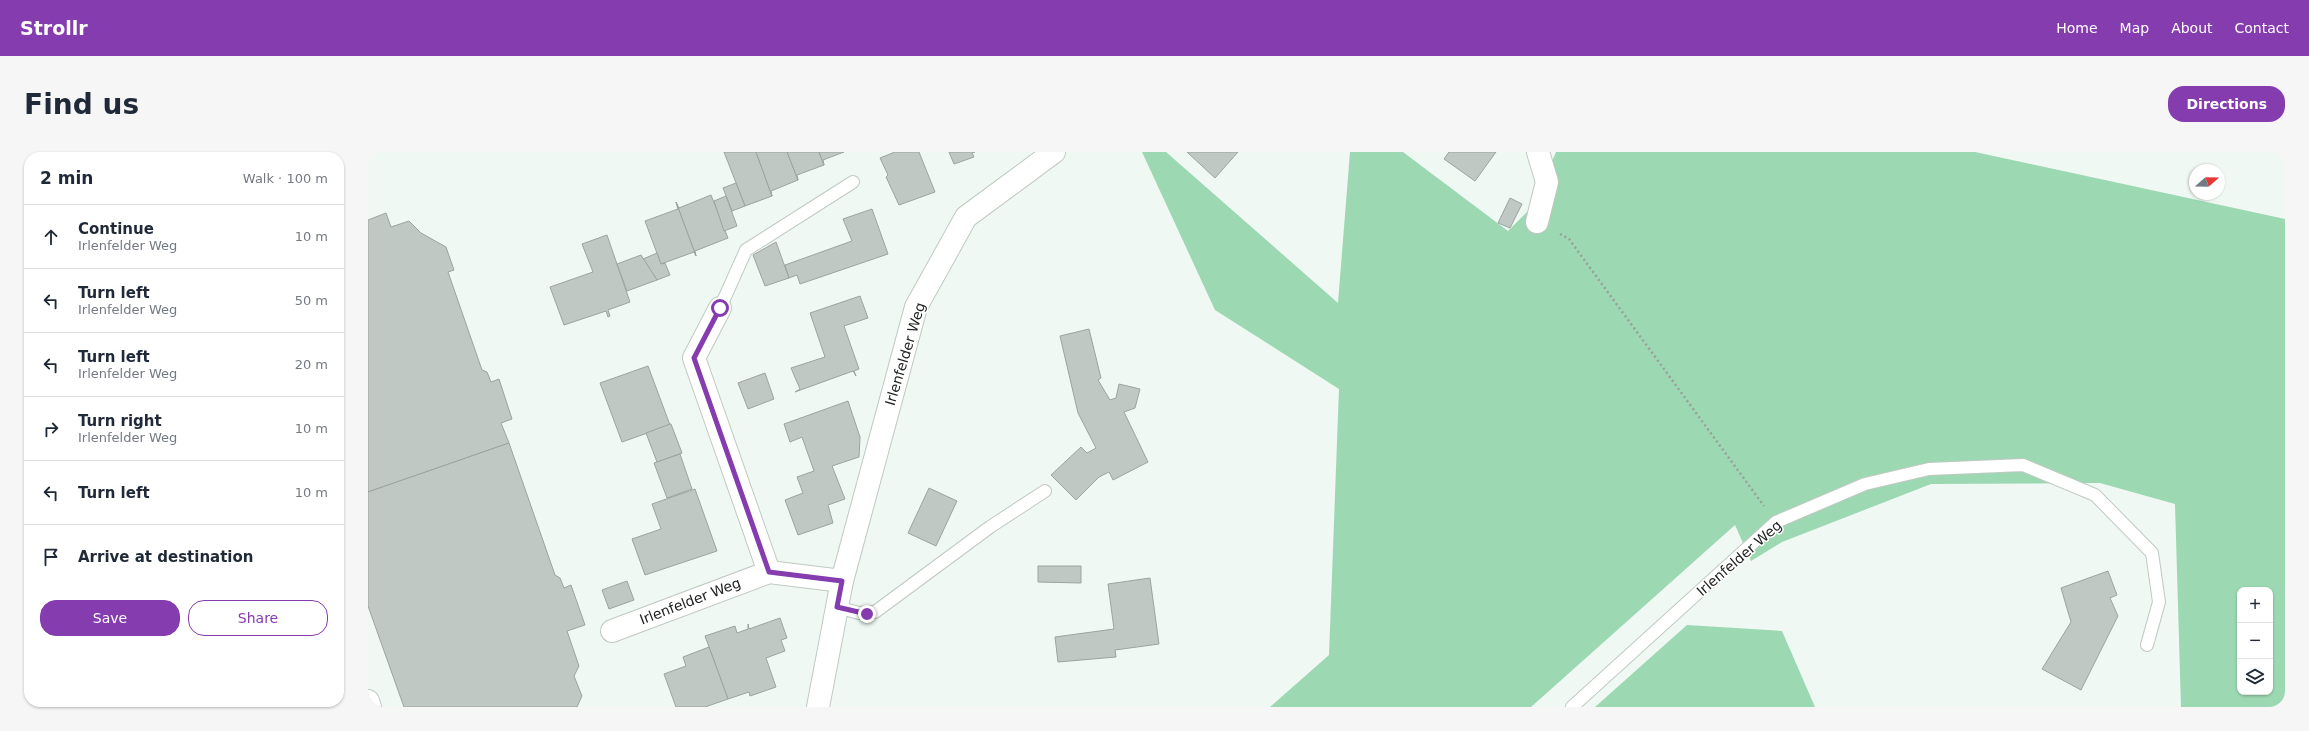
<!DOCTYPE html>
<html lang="en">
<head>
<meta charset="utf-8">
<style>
  body { margin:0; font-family:"DejaVu Sans",sans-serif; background:#f6f6f7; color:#1f2937 }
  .controls { position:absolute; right:12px; bottom:12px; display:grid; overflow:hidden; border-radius:8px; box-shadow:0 1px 3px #0004 }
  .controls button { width:36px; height:36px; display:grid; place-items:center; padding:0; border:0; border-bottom:1px solid #e0e1e3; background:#fff; color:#1f2937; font:20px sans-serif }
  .compass { position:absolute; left:1821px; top:12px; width:36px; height:36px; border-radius:50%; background:#fff; box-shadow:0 1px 3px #0004; rotate:70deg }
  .stop { position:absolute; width:12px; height:12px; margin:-9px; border:3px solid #853cae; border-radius:50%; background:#fff }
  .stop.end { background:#853cae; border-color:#fff; box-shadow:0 1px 4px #0008 }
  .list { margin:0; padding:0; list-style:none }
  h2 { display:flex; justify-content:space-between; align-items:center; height:52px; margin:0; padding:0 16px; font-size:17px }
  h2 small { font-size:13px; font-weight:400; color:#747a83 }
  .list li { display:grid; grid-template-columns:26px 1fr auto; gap:12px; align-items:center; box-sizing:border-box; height:64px; padding:0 16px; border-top:1px solid #e0e1e3 }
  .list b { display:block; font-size:15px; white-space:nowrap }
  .list p { margin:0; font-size:13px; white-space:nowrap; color:#747a83 }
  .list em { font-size:13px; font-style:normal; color:#747a83 }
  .actions { display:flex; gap:8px; padding:12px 16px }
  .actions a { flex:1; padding:9px 0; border:1px solid #853cae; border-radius:16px; text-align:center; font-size:14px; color:#853cae }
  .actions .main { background:#853cae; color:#fff }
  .icon { flex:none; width:22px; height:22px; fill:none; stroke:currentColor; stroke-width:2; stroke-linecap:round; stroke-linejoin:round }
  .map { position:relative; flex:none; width:1917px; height:555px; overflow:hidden; border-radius:16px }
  header { display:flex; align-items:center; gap:24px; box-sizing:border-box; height:56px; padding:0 20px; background:#853cae; color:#fff }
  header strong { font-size:19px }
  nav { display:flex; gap:22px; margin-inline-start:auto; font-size:14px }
  .intro { display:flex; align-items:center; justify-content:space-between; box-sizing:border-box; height:96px; padding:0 24px }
  h1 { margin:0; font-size:28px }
  .button { padding:10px 18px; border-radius:16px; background:#853cae; color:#fff; font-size:14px; font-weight:700 }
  main { display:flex; gap:24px; padding:0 24px }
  aside { flex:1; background:#fff; border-radius:16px; box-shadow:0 1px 3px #0004 }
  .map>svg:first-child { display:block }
</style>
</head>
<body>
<header>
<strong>Strollr</strong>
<nav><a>Home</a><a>Map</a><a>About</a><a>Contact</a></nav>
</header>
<div class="intro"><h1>Find us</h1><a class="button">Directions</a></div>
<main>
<aside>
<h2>2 min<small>Walk · 100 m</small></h2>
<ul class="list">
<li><svg class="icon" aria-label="ahead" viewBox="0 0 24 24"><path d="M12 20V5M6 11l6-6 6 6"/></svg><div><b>Continue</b><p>Irlenfelder Weg</p></div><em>10 m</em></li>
<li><svg class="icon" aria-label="left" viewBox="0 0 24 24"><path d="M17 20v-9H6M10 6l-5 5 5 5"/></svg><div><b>Turn left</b><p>Irlenfelder Weg</p></div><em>50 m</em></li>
<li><svg class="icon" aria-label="left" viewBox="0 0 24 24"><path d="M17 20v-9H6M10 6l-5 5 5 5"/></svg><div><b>Turn left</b><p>Irlenfelder Weg</p></div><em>20 m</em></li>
<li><svg class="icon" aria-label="right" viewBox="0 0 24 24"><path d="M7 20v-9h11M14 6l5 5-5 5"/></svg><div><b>Turn right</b><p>Irlenfelder Weg</p></div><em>10 m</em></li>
<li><svg class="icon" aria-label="left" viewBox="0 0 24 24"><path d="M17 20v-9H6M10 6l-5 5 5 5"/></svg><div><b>Turn left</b></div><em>10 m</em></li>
<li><svg class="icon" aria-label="arrive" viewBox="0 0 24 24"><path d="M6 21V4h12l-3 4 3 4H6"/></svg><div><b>Arrive at destination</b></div></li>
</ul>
<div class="actions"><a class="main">Save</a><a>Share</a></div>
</aside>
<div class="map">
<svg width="1917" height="555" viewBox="0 0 1917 555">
  <rect width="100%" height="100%" fill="#eff8f2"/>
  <g fill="#9cd8b2" fill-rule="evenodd">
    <path d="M774,0H798L970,151L982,0H1035L1140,79L1166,53L1188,0H1607L1917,67V555H1813L1807,352L1732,331L1563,332L1414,390L1383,409L1367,373L1163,555H902L961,503L971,237L847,158ZM1872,438H1902V540H1872Z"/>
    <polygon points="1319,473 1414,479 1447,555 1227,555"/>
  </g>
  <g fill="#bfc8c2" stroke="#9ba49e">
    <polygon points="356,0 388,0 404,44 377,54"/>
    <polygon points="388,0 419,0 430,28 403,39 404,44"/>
    <polygon points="419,0 451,0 456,13 429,23 430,28"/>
    <polygon points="451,0 476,0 455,8 456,13"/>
    <polygon points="527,0 551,0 567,40 531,53 518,25 520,23 512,6"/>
    <polygon points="581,0 607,0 604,1 606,5 586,12"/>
    <polygon points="819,0 870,0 847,26"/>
    <polygon points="1081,0 1128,0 1107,29 1076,7"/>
    <polygon points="368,31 377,54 364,59 355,36"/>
    <polygon points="343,43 360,86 327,99 328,104 308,50 311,56"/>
    <polygon points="358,44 369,74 356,79 346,49"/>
    <polygon points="1142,46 1154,52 1142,76 1130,71"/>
    <polygon points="308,50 328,104 326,100 293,112 277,69 310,57"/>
    <polygon points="504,57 520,102 432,132 429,123 421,126 417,113 484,89 475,67"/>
    <polygon points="18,61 23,75 41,69 53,81 78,95 86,118 80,120 114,218 119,220 123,230 131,227 144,267 133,271 141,291 0,340 0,68"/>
    <polygon points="239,83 262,150 240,158 242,164 240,165 238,159 196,173 182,135 225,120 214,92"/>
    <polygon points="408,90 421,126 397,134 385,103"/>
    <polygon points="289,101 293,112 297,111 302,123 289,128 275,107"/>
    <polygon points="273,103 289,128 259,139 249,112"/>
    <polygon points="492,144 500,166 476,174 491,217 486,219 488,224 485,219 427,240 432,237 423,216 457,205 442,161"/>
    <polygon points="721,177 733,226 730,228 742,248 748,246 751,232 772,237 767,256 756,260 780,310 745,328 741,320 731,325 708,348 683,323 713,295 719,301 728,296 710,261 692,184"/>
    <polygon points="280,214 302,273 254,290 232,231"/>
    <polygon points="397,221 406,247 380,257 370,231"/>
    <polygon points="480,249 492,285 491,305 464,314 477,347 460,353 465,371 430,383 417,348 435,341 429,325 446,319 434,285 422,290 416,272"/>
    <polygon points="302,272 303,272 314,301 289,310 278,281"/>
    <polygon points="141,291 187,423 192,426 196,436 203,433 217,473 199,479 211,514 206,524 214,544 209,555 36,555 0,454 0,340"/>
    <polygon points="312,302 324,337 299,346 286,311"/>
    <polygon points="561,336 589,349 568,394 540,381"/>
    <polygon points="327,337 349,399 277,423 264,387 293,377 284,352"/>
    <polygon points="670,414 713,414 713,431 670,430"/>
    <polygon points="1740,419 1749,443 1742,446 1750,464 1713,538 1674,517 1703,470 1693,436"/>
    <polygon points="782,426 791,492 747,498 748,505 690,510 687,485 746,477 740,432"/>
    <polygon points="259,429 266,448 241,457 234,438"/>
    <polygon points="412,466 419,486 413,488 417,499 398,506 408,535 382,544 381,540 360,547 337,484 367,474 369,481 380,477 380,472 381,477"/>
    <polygon points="341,495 360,547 337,555 308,555 296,522 318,514 315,505"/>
  </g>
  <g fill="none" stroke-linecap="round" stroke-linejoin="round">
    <g stroke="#c0c9c2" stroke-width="14">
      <g id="lane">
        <polyline points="352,156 378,98 485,30"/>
        <polyline points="469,455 491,461 507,460 622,375 677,339"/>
        <polyline points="1204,555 1408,370 1497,332 1561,317 1655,313 1727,343 1784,401 1791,450 1779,493"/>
      </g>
    </g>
    <g stroke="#c0c9c2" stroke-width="24">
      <g id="street">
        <polyline points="1169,70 1179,30 1170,0"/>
        <polyline points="352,156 326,206 401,420 474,429"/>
        <polyline points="244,479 401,420"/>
        <polyline points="0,549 2,555"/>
        <polyline points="450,555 474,429 548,155 598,65 686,0"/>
      </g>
    </g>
    <polyline stroke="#999f9b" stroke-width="2.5" stroke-dasharray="2 3" stroke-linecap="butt" points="1192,82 1201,87 1396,354"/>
    <use href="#lane" stroke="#fff" stroke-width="12"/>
    <use href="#street" stroke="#fff" stroke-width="22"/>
  </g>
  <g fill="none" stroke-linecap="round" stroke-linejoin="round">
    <polyline stroke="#853cae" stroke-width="5" points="352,156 326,206 401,420 474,429 469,455 499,462"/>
  </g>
  <g text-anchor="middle" stroke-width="3" stroke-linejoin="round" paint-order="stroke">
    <g font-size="14" fill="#212422" stroke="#fff">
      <text transform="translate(537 202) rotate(-73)" y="5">Irlenfelder Weg</text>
      <text transform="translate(1371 406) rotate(-41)" y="5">Irlenfelder Weg</text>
      <text transform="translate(322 449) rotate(-21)" y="5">Irlenfelder Weg</text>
    </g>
  </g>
</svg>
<div class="controls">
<button>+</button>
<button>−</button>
<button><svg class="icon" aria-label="layers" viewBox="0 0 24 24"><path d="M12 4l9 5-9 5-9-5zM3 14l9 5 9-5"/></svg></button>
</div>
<svg class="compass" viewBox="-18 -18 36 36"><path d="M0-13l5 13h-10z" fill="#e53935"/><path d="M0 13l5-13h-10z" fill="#747a83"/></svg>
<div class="stop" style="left:352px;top:156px"></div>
<div class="stop end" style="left:499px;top:462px"></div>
</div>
</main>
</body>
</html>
